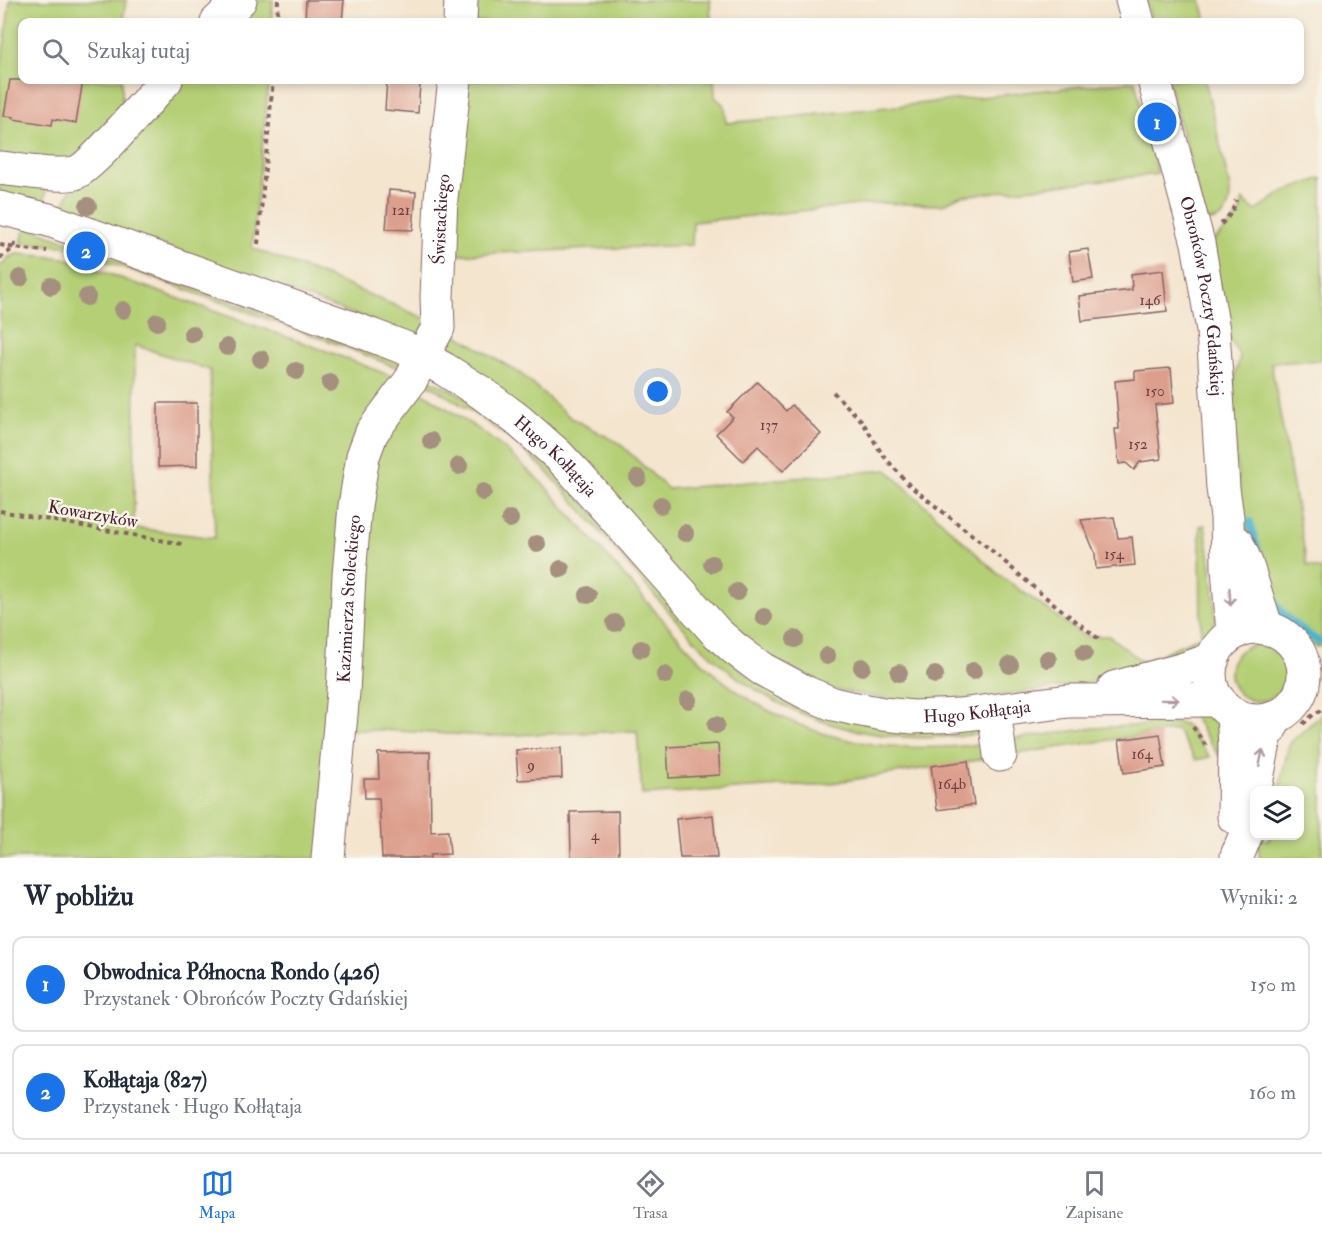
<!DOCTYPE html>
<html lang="pl">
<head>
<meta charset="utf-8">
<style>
  body { margin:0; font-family:"IM FELL Double Pica",serif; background:#f2f2f3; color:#1f2937 }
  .controls { position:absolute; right:18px; bottom:18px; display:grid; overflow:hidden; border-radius:12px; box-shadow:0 3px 9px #0003 }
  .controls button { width:54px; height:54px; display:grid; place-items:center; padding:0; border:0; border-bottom:2px solid #e0e1e3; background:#fff; color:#1f2937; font:30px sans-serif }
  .you { position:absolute; left:658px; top:392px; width:21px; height:21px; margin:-15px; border:4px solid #fff; border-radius:50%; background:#1a73e8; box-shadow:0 0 0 9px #1a73e833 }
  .badge { display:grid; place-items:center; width:39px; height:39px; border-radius:50%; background:#1a73e8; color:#fff; font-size:20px; font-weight:700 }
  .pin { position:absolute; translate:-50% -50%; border:3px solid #fff; box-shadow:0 2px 6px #0006 }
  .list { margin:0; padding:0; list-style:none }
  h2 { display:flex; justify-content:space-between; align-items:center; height:78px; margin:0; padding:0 24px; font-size:26px }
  h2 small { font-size:20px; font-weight:400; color:#747a83 }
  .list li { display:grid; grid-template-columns:39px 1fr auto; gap:18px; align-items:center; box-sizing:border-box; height:96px; margin:0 12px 12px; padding:0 12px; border:2px solid #e0e1e3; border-radius:12px }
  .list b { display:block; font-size:22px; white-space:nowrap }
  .list p { margin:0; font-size:20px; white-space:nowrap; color:#747a83 }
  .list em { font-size:20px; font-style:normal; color:#747a83 }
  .icon { flex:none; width:33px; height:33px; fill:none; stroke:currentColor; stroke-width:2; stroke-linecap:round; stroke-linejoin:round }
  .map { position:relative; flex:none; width:1322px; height:858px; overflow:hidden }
  .search { position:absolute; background:#fff; box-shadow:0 3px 9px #0003; left:18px; right:18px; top:18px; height:66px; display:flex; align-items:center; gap:15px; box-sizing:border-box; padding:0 21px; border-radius:12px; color:#747a83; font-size:22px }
  .sheet { height:294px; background:#fff }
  nav { display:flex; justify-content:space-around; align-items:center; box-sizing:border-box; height:84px; border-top:2px solid #e0e1e3; background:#fff; font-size:16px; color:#747a83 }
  nav a { display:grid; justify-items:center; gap:3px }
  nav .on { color:#1a73e8 }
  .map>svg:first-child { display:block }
</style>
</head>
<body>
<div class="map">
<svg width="1322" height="858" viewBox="0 0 1322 858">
  <rect width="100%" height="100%" fill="#f7f3e8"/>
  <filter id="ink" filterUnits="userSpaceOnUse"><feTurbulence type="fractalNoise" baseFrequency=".0167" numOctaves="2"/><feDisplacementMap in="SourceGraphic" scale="12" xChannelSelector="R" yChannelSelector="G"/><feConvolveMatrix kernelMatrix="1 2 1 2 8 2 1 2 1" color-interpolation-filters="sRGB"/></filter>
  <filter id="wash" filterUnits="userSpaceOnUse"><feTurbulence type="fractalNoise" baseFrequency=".008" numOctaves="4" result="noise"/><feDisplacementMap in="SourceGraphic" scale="24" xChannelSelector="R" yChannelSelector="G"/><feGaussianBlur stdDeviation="1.35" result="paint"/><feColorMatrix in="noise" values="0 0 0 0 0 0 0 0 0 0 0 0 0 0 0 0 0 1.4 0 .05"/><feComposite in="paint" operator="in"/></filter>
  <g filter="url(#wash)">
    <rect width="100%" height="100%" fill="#f4e5cf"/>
    <g fill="#b4cf75" stroke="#7f7750" stroke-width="1.5" fill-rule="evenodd">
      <polygon points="10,0 126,0 123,22 22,22 22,80 122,80 122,100 126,104 71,162 0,157 0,77"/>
      <polygon points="250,0 273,0 271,22 225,22"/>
      <polygon points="467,0 710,0 711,22 465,22"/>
      <polygon points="1146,0 1201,0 1206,22 1152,22"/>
      <polygon points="174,80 269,80 252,248 330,278 429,320 420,333 414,336 61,209 70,191 84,179"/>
      <path d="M461,80H714L715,97L725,106L726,123C863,111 999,94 1135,81L1158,174L960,196L942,205L878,203L693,222L692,245L448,255Z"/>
      <path d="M1168,80H1205L1230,188C1230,203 1229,219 1210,221L1205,218Z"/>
      <polygon points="0,178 46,189 45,198 41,205 0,195"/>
      <polygon points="1322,178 1322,360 1271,363 1307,565 1322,570 1322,646 1317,647 1308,643 1281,621 1250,547 1240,505 1231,390 1240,357 1227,334 1211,243 1229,226 1239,214 1243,200 1256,211 1281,193"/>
      <polygon points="25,226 400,363 401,369 340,345 64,246 21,243"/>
      <path d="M17,254L64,258L332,353L399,379L367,428L322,858H0V267L9,257ZM135,345L210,370L215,538L134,528Z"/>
      <polygon points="454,333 521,374 571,418 619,443 668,489 887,470 998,574 1084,636 1109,636 1143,662 1201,636 1200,526 1205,525 1213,582 1216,618 1214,625 1207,635 1196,646 1190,650 1155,660 1107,678 1082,684 971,700 909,703 830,689 761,652 446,354 444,343 446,336"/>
      <path d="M425,378L458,393L549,466L748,676L984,726L988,733C961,736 933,739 906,737C829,733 758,702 703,648C645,591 598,523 540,465C505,432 464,405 422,381Z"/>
      <path d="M417,389L477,428L506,450L545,486C582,528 619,570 656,612C678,637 700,663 726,683C806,743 892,756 989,743L991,758L812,786L797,785L642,795L637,731L486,736L381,730H344L367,458Z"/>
      <circle cx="1258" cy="673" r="28"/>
      <polygon points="1205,712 1214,718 1220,726 1219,756 1191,713"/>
      <polygon points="1322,714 1322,858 1259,858 1259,848 1251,848 1253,838 1269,840 1270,836 1300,836 1300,790 1279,790 1288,748 1291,742"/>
      <polygon points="1180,723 1184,724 1188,727 1210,757 1196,760 1177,730 1009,755 1007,740 1093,728"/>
    </g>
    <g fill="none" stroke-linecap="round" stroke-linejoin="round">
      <g stroke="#4db5cc" stroke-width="8">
        <polyline points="1250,522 1259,555"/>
        <path d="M1274,601C1283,618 1302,631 1318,641"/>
      </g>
    </g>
    <g id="blocks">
      <g fill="#dd9f8d">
        <polygon points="306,0 344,0 342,22 305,21"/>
        <polygon points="10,80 83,80 76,123 53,119 52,125 13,119 14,117 4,116"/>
        <polygon points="387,80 419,80 418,84 420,84 418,113 385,110"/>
        <polygon points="389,190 416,192 413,230 386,229"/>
        <polygon points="1088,249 1093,279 1073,282 1069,252"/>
        <polygon points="1163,270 1167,311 1082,321 1079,296 1132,290 1131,274"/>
        <polygon points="1171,368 1174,403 1155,405 1161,459 1140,462 1134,470 1126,463 1119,464 1115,429 1119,429 1115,381 1135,379 1135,371"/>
        <polygon points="757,382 786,411 792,405 821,434 783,471 758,446 743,461 716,434 733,417 727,412"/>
        <polygon points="158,403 197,403 197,466 158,467"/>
        <polygon points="1114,517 1118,538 1132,537 1135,565 1096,569 1095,553 1081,520"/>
        <polygon points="1160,734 1165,767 1124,773 1119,740"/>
        <polygon points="718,744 720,775 669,778 667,747"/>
        <polygon points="561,748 562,778 518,780 516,750"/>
        <polygon points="430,752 431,832 448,831 450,854 430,855 430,858 382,858 379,798 365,798 364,779 379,779 378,753"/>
        <polygon points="968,761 974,805 937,810 931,766"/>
        <polygon points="618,811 619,858 571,858 570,812"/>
        <polygon points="713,815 717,858 680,858 676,819"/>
      </g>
    </g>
  </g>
  <g filter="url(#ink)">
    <use href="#blocks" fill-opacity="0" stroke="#866464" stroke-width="1.5"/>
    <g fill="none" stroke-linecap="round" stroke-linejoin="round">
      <g stroke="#866464" stroke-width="35">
        <g id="minor">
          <polyline points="1132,0 1138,22"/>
          <polyline points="217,22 240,0"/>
          <polyline points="460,22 461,0"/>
          <path id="s1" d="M1154,80L1198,243L1213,330L1223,488L1227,517L1228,568L1233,634"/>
          <path d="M0,168C19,170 56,177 75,173C90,169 152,95 166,80"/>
          <path id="s2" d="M0,208L49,220L363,332L405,348L444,369L482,393L518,420L558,455L576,474L716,632L734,648L762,669L807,693L833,704L851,708L883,714L913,717L959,715L1069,701L1219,700"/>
          <polyline points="1237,543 1246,563 1267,629"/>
          <circle cx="1257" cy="674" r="47"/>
          <polyline points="1114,688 1181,670 1213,659"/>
          <polyline points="994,711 1000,755"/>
          <polyline points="1233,714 1235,746 1234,817"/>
          <polyline points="1237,856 1246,834 1265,738 1276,718"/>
          <path id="s3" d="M328,858L343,692L349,575L355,506L363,456L372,432L411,380L422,357L438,328L437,297L441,198L455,80"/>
        </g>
      </g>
      <g stroke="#866464" stroke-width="4" stroke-dasharray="4.5 4.5" stroke-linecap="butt">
        <polyline points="277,22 278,0"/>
        <path d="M1221,224C1229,217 1234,209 1236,200"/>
        <polyline points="258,244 273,80"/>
        <polyline points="0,245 22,249 47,251"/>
        <polyline points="0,258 14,248 16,239"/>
        <polyline points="833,392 862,421 882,454 910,486 990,549 1039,592 1100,640"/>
        <polyline points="0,511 182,544"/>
        <polyline points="1303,724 1314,714 1322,710"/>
        <polyline points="1193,727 1206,746"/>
      </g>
      <use href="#minor" stroke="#fff" stroke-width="33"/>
    </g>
    <g fill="#a5907f">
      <circle cx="88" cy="206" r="9"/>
      <circle cx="20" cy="278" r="9"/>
      <circle cx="51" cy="286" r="9"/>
      <circle cx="87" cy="297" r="9"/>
      <circle cx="123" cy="310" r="9"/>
      <circle cx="157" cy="322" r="9"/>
      <circle cx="192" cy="334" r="9"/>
      <circle cx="227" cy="347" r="9"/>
      <circle cx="261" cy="359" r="9"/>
      <circle cx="296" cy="371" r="9"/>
      <circle cx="330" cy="383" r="9"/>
      <circle cx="431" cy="441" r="9"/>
      <circle cx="459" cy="466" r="9"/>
      <circle cx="638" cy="478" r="9"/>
      <circle cx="483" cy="492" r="9"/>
      <circle cx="661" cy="505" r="9"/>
      <circle cx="510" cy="519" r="9"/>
      <circle cx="685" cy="533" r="9"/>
      <circle cx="537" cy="544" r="9"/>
      <circle cx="712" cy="564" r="9"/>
      <circle cx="561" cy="569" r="9"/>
      <circle cx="737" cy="592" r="9"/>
      <circle cx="588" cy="595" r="9"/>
      <circle cx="764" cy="617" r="9"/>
      <circle cx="615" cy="623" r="9"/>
      <circle cx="795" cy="639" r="9"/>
      <circle cx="641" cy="649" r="9"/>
      <circle cx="1084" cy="653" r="9"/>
      <circle cx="827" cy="656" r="9"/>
      <circle cx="1048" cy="659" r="9"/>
      <circle cx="1010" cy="665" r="9"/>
      <circle cx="862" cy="667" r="9"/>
      <circle cx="973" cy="671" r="9"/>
      <circle cx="899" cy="673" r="9"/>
      <circle cx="665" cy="675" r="9"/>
      <circle cx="935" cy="675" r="9"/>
      <circle cx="688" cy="700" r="9"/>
      <circle cx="716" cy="725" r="9"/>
    </g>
    <defs><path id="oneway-shaft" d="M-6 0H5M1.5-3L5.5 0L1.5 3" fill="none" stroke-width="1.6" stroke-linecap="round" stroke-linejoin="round" transform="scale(1.5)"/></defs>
    <g stroke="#ae9aa0">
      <use href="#oneway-shaft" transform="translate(1230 597) rotate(86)"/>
      <use href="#oneway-shaft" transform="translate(1170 700) rotate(1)"/>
      <use href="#oneway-shaft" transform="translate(1261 758) rotate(-78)"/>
    </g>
  </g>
  <g text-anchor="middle" stroke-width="5" stroke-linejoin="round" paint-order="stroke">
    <g font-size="15" fill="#6f3f44">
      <text x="401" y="215">121</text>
      <text x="1150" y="305">146</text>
      <text x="1155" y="396">150</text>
      <text x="769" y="430">137</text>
      <text x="1138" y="449">152</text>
      <text x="1114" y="559">154</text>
      <text x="1142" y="759">164</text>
      <text x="531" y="770">9</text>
      <text x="952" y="789">164b</text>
      <text x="595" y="840">4</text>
    </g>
    <g font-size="18" fill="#4a1f2b" stroke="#f7f3e8">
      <text dy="6" stroke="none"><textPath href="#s3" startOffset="662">Świstackiego</textPath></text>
      <text dy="6" stroke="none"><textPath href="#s1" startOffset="222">Obrońców Poczty Gdańskiej</textPath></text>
      <text dy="6" stroke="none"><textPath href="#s2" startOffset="615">Hugo Kołłątaja</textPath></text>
      <text transform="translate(93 514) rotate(10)" y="6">Kowarzyków</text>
      <text dy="6" stroke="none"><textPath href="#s3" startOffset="260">Kazimierza Stoleckiego</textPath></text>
      <text dy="6" stroke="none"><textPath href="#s2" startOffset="1137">Hugo Kołłątaja</textPath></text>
    </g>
  </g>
</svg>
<div class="controls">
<button><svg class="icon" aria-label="layers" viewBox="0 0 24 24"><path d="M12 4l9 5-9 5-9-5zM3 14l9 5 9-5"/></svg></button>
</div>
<div class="you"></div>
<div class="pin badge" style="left:1157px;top:122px">1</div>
<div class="pin badge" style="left:86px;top:251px">2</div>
<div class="search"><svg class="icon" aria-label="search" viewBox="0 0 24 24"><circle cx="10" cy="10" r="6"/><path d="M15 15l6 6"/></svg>Szukaj tutaj</div>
</div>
<section class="sheet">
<h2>W pobliżu<small>Wyniki: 2</small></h2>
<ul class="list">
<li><span class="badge">1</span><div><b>Obwodnica Północna Rondo (426)</b><p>Przystanek · Obrońców Poczty Gdańskiej</p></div><em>150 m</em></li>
<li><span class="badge">2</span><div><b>Kołłątaja (827)</b><p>Przystanek · Hugo Kołłątaja</p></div><em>160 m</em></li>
</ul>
</section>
<nav>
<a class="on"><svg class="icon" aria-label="map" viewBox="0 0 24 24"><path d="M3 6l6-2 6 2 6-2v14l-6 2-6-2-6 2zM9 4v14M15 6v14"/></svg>Mapa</a>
<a><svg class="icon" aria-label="directions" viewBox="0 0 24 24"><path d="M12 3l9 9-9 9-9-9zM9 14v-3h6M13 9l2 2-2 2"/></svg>Trasa</a>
<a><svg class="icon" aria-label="saved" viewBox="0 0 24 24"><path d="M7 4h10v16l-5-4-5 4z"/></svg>Zapisane</a>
</nav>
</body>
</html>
